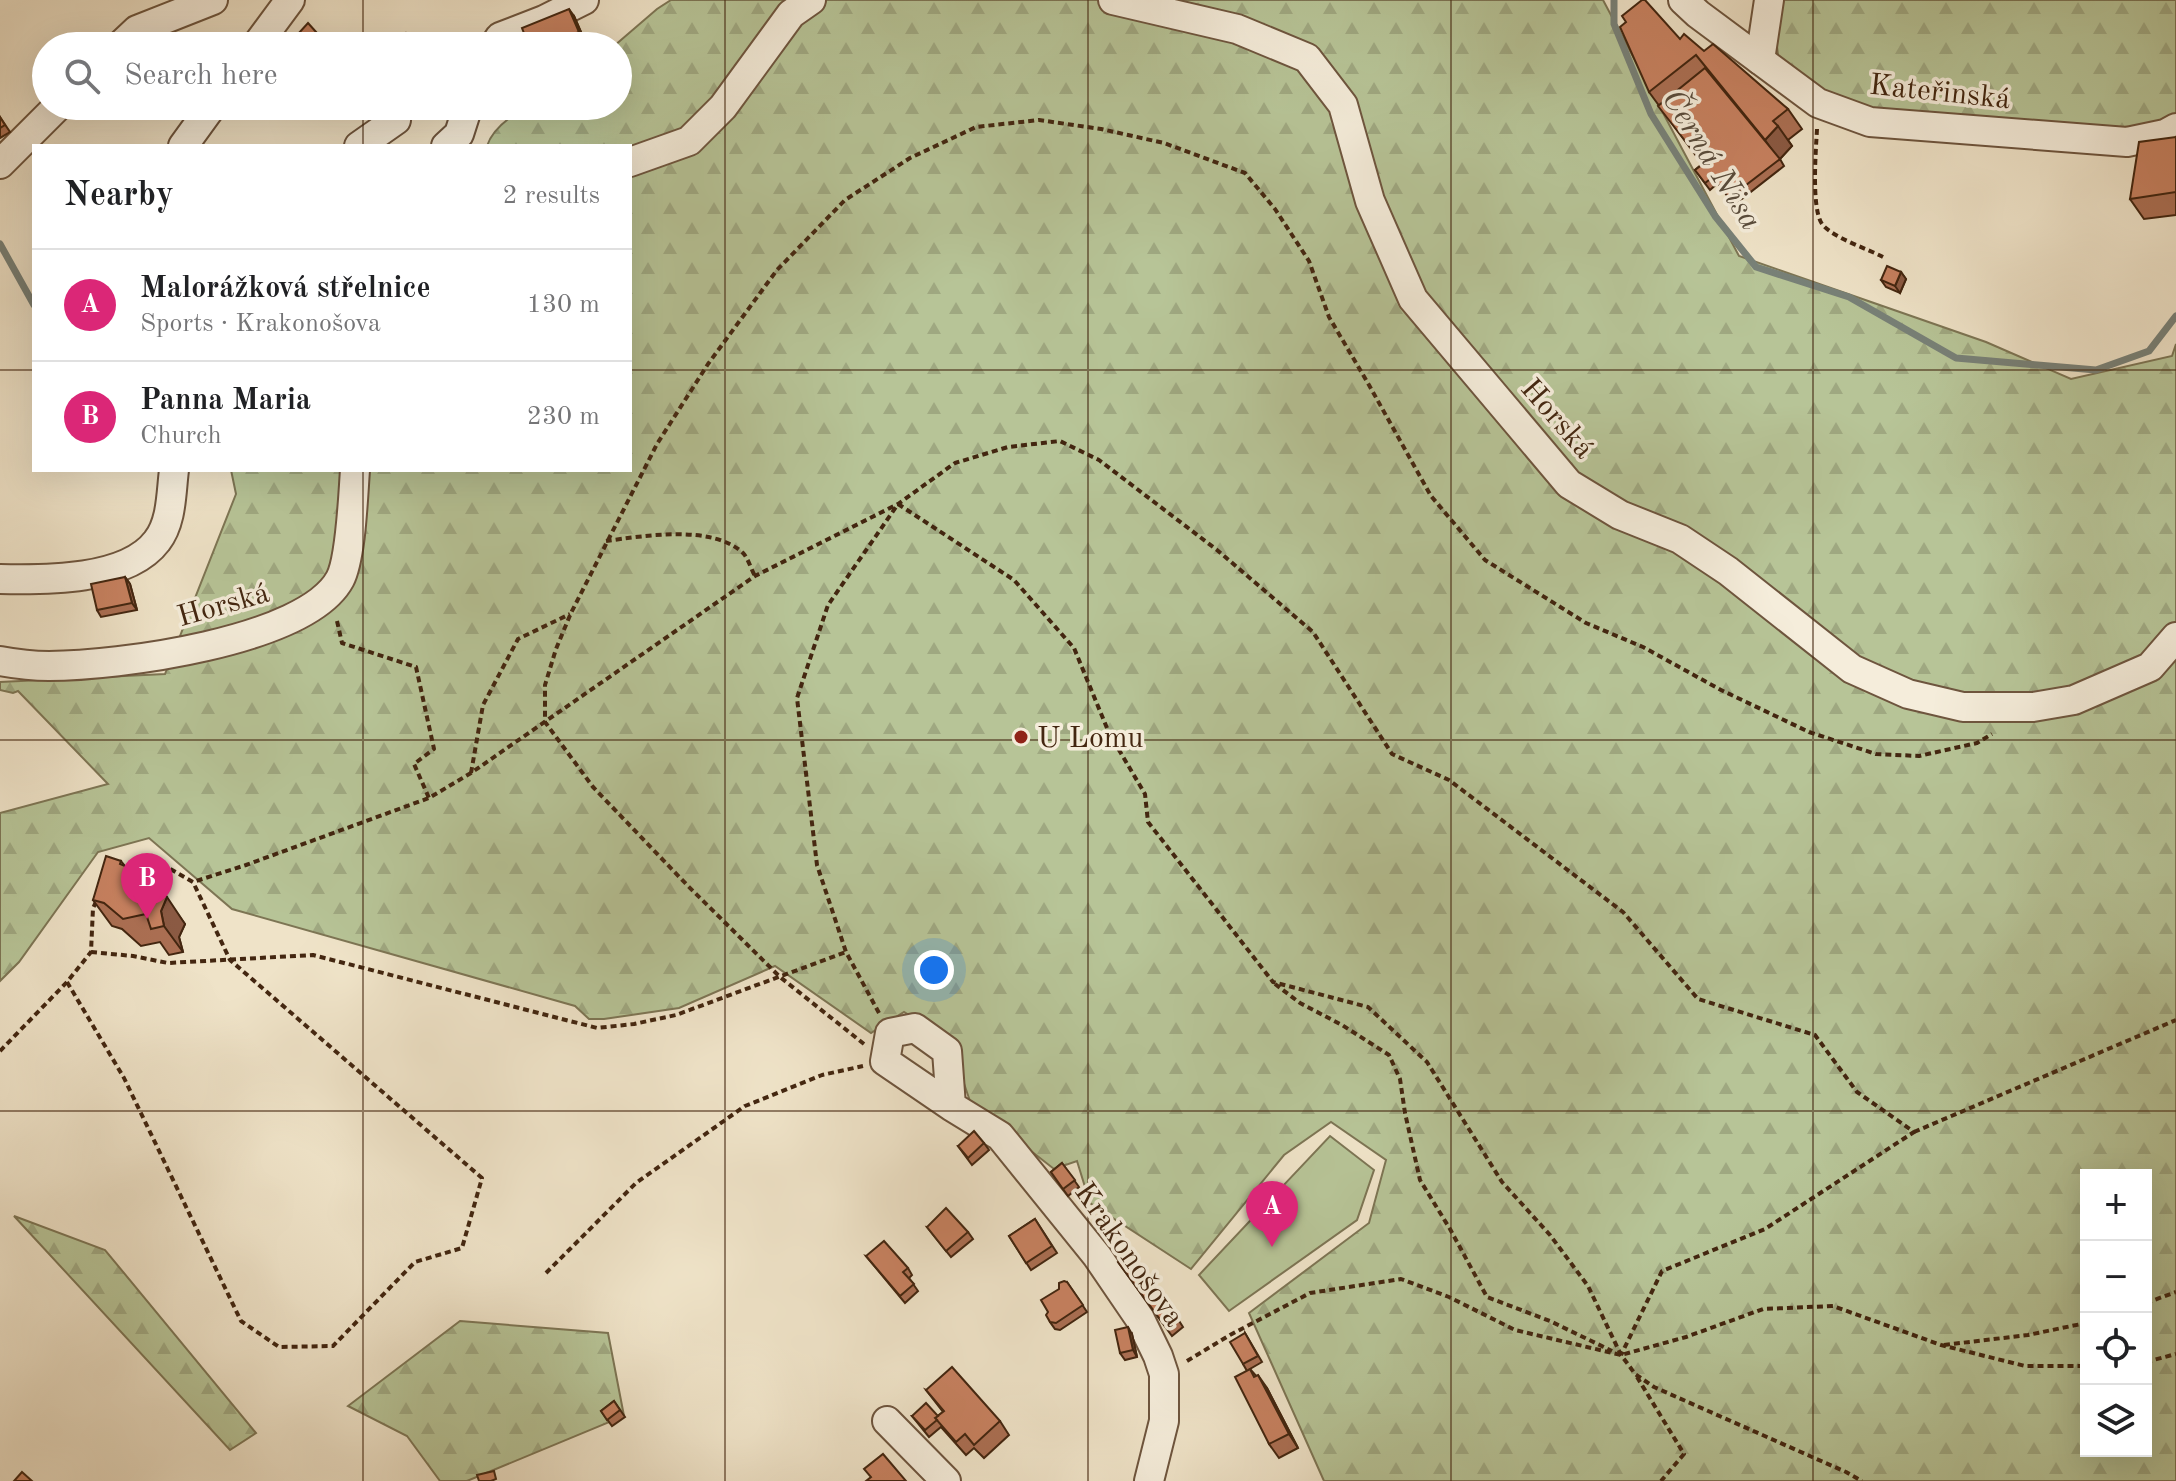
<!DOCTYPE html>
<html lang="en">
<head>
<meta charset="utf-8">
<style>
  body { margin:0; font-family:"Old Standard TT",serif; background:#f6f6f6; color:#202124 }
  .controls { position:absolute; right:24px; bottom:24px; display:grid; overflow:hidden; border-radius:0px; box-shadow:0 8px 32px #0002 }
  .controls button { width:72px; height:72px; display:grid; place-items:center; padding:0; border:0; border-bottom:2px solid #e0e0e0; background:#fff; color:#202124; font:40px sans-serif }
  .you { position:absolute; left:934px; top:970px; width:28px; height:28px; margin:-20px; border:6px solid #fff; border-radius:50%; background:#1a73e8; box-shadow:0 0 0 12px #1a73e833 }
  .badge { display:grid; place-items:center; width:52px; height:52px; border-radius:50%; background:#db2777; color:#fff; font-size:26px; font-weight:700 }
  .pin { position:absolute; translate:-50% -66px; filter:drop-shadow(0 2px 4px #0008) }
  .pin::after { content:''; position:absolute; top:42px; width:28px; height:24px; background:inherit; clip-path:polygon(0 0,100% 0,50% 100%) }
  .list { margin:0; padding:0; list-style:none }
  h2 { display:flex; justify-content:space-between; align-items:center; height:104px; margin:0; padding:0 32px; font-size:34px }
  h2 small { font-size:26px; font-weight:400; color:#757577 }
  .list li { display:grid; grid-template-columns:52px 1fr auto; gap:24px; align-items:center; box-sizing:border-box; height:112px; padding:0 32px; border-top:2px solid #e0e0e0 }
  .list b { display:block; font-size:30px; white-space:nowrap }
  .list p { margin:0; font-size:26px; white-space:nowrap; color:#757577 }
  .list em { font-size:26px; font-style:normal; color:#757577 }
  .icon { flex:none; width:44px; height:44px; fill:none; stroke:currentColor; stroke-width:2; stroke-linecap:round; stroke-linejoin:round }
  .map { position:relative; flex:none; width:2176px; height:1481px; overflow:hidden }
  .search { position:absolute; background:#fff; box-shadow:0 8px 32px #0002; left:32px; top:32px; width:600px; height:88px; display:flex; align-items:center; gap:20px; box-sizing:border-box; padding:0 28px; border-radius:44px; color:#757577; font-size:30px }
  .panel { position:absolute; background:#fff; box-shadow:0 8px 32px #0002; left:32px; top:144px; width:600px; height:328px; border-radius:0px }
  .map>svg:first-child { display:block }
</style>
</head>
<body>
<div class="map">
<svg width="2176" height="1481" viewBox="0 0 2176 1481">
  <defs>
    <pattern id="forest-firs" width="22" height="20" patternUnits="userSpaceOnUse" patternTransform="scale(2)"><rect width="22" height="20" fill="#b7c497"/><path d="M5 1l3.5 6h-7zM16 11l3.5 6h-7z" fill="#9fa881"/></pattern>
  </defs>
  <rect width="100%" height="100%" fill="#efe3c8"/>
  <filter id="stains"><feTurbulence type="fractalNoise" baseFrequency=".0025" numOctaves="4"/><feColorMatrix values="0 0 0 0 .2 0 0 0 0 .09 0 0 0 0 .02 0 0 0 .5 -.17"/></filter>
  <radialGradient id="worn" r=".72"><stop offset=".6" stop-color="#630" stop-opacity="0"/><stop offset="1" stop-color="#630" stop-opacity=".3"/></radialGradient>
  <polygon fill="#b7c497" stroke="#7d7554" stroke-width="2" points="1330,1136 1374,1170 1357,1220 1229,1311 1199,1275"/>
  <g fill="url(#forest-firs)" stroke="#7d7554" stroke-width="2" fill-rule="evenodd">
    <path d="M671,0H1603L1739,256L1986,342L2071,379L2172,356L2176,344V1481H1324L1249,1313L1369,1223L1386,1160L1331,1122L1284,1155L1191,1269L1090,1203L1077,1161L1054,1169L971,1104L949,1040L904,1012L871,1033L775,966L679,1008L604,1019H589L575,1006L232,909L149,838L98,852L19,962L0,981V813L108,784L18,691L13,693L0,690V682L165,674L236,494L231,470H630V146H487C492,129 512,115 527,106H618V46H614L657,9ZM2086,1175H2146V1451H2086Z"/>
    <polygon points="1775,0 2176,0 2176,114 2161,122 2126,130 1873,110 1823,92 1779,63 1773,14"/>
    <polygon points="14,1216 105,1250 256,1433 230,1450"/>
    <polygon points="460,1321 608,1333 624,1416 467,1481 440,1481 407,1436 348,1406"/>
  </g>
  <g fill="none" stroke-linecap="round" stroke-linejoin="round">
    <g stroke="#788178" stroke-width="7">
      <polyline points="1614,0 1614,24 1651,114 1715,216 1756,267 1849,297 1956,358 2096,370 2149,351 2176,316"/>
      <polyline points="0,244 34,305"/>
    </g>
    <g stroke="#6e553e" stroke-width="32">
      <g id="minor">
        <polyline points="1113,0 1237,29 1307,58 1343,105 1370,201 1413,299 1569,484 1620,515 1680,539 1728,571 1852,669 1908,694 1963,707 2033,707 2074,700 2150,667 2176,637"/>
        <polyline points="1683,0 1698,14 1818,103 1870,122 2127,142 2165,134 2176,128"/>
        <polyline points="120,46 137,30 213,0"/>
        <polyline points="256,46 290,0"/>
        <polyline points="494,46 500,37 544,20 584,0"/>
        <polyline points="1760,60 1769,0"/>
        <polyline points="183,146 212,106"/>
        <polyline points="359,146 396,120"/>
        <polyline points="446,146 459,134 468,106"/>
        <polyline points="630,162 689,141 723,107 791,14 811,0"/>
        <polyline points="0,164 58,106"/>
        <path d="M0,579C45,580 127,581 157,541C172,522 171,493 174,470"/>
        <path d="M0,661C16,664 32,666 49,666C115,666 306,642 340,579C351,558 353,496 355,470"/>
        <polyline points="951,1106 947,1051 915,1028 890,1033 885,1061 951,1106 1000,1136 1097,1256 1140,1319 1158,1356 1164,1374 1164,1421 1149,1481"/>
        <polyline points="887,1421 946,1481"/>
      </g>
    </g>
    <g stroke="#432610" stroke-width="4" stroke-dasharray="6 4" stroke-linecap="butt">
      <path d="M1817,129C1816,149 1811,208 1822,224C1833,238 1866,248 1883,257"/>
      <polyline points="898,504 1014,580 1074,648 1109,733 1145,794 1148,822 1273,982 1368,1007 1427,1062 1502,1182 1550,1235 1588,1286 1621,1355 1630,1367 1635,1374 1654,1387 1846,1472 1862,1481"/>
      <path d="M606,541C644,536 712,524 743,553C748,558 751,569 755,576"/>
      <polyline points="337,621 342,643 416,667 434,749 414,764 429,798"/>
      <polyline points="471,773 483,705 518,639 570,614"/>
      <polyline points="131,870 167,867 193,882 246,865 429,798 471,773 755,576 898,504 955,463 1008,447 1060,441 1099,460 1217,550 1313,632 1392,754 1449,780 1623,912 1698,999 1815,1035 1857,1092 1914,1132 1765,1229 1662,1271 1621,1355"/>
      <polyline points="91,952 133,956 168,963 313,955 597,1028 634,1024 676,1015 846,952"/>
      <polyline points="67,982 124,1078 241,1321 279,1347 333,1346 415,1262 462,1248 482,1178 230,960 193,882"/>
      <polyline points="1275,984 1300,1003 1342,1025 1389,1055 1400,1079 1405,1113 1420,1180 1450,1229 1487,1297 1550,1321 1612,1351"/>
      <polyline points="879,1013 846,952 817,865 797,698 828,605 896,507"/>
      <polyline points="864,1044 780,977 688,886 593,787 545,722 545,685 556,649 571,613 657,444 708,364 777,270 845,200 910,158 976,127 1039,120 1101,129 1164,143 1245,173 1275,209 1309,261 1329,317 1369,385 1431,496 1485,560 1586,623 1643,647 1721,690 1809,732 1876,754 1919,756 1977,743 1992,734"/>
      <polyline points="0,1051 67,982 91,952 93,908 96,902"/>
      <polyline points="1914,1132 2176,1020"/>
      <polyline points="546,1273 636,1183 745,1106 822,1075 863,1066"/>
      <polyline points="2146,1303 2176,1292"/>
      <polyline points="1944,1345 2028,1335 2086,1323"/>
      <polyline points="1187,1361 1230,1335 1310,1293 1401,1279 1449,1297 1515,1330 1621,1355 1686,1337 1763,1309 1833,1306 1941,1345 2025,1366 2086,1366"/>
      <polyline points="2146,1362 2176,1354"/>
      <polyline points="1637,1377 1684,1454 1661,1481"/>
    </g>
    <use href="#minor" stroke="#f5eddb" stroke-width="28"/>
  </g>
  <g fill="#ab6f53" stroke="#432610" stroke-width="2">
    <polygon points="574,16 584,39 566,46 529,46"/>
    <polygon points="317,33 322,39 316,46 308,46 298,34"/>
    <polygon points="1680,39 1704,51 1788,109 1802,129 1788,140 1792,146 1780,159 1784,166 1734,205 1718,183 1710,190 1695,170 1702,164 1649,92"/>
    <polygon points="0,117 10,132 0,138"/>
    <polygon points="2176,137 2176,215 2144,219 2130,199"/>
    <polygon points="1901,272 1906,279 1900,293 1886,287 1881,280"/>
    <polygon points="125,577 130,584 137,610 101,617 97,610"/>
    <polygon points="121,861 125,866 157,885 185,924 179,937 183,952 169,955 160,942 141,946 122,929 112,926 93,900"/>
    <polygon points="984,1143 989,1150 972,1165 958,1146"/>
    <polygon points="1062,1163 1079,1187 1068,1196 1051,1172"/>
    <polygon points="1035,1219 1057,1253 1031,1270 1009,1236"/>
    <polygon points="927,1227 968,1232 973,1239 951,1257"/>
    <polygon points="866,1256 908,1268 912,1275 909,1278 918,1291 905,1303"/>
    <polygon points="1118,1262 1174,1313 1183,1327 1172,1336"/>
    <polygon points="1067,1282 1087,1312 1060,1330 1055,1329 1050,1322 1048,1312 1059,1289"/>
    <polygon points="1245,1333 1262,1362 1250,1369 1267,1388 1298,1448 1279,1458 1269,1444 1247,1371 1243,1364"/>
    <polygon points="1132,1334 1137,1357 1125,1360 1120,1353"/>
    <polygon points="926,1390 1000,1421 1009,1435 984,1458 974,1448 966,1455 941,1427 929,1437 912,1416 938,1416 943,1412"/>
    <polygon points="614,1401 625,1417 612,1426 601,1411"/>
  </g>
  <g fill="#8b5a43" stroke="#432610" stroke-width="2">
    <polygon points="569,9 574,16 584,39 579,32"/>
    <polygon points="1778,126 1792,146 1779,160 1765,140"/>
    <polygon points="1901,272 1906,279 1900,293 1895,286"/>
    <polygon points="125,577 130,584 137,610 132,603"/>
    <polygon points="167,897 185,924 179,937 183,952 164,926 161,911"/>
    <polygon points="1128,1327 1132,1334 1137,1357 1133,1350"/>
    <polygon points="1258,1375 1267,1388 1298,1448 1289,1434"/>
  </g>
  <g fill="#c78160" stroke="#432610" stroke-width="2">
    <polygon points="1642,0 1645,0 1680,39 1684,34 1704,51 1713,44 1788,109 1773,121 1778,126 1765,140 1696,55 1649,92 1620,27 1626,22 1622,16"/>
    <polygon points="569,9 579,32 544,46 529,46 522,28"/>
    <polygon points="308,23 317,33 307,43 298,34"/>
    <polygon points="406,33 419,46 394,46"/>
    <polygon points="1705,68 1780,159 1729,198 1713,177 1705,183 1695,170 1703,164 1658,106"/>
    <polygon points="0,117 5,125 0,128"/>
    <polygon points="2176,137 2176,192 2130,199 2139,142"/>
    <polygon points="1887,266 1901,272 1895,286 1881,280"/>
    <polygon points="125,577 132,603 97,610 91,584"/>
    <polygon points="106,856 121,861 120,864 125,866 145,871 157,885 155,887 167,897 161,911 164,926 151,929 146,914 123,919 104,903 93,900"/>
    <polygon points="974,1131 984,1143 968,1158 958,1146"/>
    <polygon points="1062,1163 1075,1180 1063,1189 1051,1172"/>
    <polygon points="946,1208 968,1232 946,1251 927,1227"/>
    <polygon points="1035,1219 1052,1246 1026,1263 1009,1236"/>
    <polygon points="884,1241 908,1268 903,1272 914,1284 900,1296 866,1256"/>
    <polygon points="1130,1254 1174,1313 1162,1322 1118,1262"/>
    <polygon points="1064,1281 1067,1282 1083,1305 1056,1323 1050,1322 1046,1315 1048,1312 1041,1300 1059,1289 1059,1283"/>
    <polygon points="1128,1327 1133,1350 1120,1353 1115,1330"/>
    <polygon points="1245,1333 1258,1356 1243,1364 1230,1342"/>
    <polygon points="952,1367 1000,1421 974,1445 965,1434 956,1442 935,1418 944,1411 926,1390"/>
    <polygon points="1250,1369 1254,1377 1258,1375 1289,1434 1269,1444 1235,1377"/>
    <polygon points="614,1401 620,1410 607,1420 601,1411"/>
    <polygon points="926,1403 938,1416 935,1418 937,1420 925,1430 912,1416"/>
    <polygon points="883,1454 906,1481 866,1481 871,1477 864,1469"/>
    <polygon points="494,1471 496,1479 491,1481 479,1481 477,1475"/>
    <polygon points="22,1472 32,1481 14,1481"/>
  </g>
  <path fill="none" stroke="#432610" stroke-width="2" stroke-opacity="0.55" d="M363,0V46M725,0V1481M1088,0V1481M1451,0V1481M1813,0V1481M363,106V146M0,370H34M630,370H2176M363,470V1481M0,740H2176M0,1111H2176"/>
  <circle fill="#8f2418" stroke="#f5eddb" stroke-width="3" cx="1021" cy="737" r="8"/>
  <g text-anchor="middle" stroke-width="7" stroke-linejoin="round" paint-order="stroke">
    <g font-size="30" fill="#432610" stroke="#f5eddb">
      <text transform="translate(1940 91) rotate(6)" y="10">Kateřinská</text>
      <text transform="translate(1558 418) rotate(49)" y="10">Horská</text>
      <text transform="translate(223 604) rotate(-16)" y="10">Horská</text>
      <text transform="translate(1130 1254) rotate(55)" y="10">Krakonošova</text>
    </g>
    <g font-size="30" fill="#432610" stroke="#f5eddb" text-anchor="start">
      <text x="1037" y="747">U Lomu</text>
    </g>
    <g font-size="32" font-style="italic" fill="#594c3c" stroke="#f5eddb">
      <text transform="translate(1713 159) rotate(58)" y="11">Černá Nisa</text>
    </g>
  </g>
  <rect width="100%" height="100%" filter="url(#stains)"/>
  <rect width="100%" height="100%" fill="url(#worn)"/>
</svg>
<div class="controls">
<button>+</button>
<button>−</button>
<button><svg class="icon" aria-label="locate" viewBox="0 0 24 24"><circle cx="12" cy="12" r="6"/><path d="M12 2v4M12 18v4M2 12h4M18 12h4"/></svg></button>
<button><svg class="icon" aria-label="layers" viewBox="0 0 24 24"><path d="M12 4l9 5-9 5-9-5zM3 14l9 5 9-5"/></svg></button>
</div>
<div class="you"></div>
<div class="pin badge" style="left:1272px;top:1247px">A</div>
<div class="pin badge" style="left:147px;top:919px">B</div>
<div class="search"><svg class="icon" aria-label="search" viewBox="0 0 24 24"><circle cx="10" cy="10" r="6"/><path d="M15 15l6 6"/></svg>Search here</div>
<section class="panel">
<h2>Nearby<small>2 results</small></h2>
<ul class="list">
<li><span class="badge">A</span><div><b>Malorážková střelnice</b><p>Sports · Krakonošova</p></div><em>130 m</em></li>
<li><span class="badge">B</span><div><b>Panna Maria</b><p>Church</p></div><em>230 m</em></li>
</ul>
</section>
</div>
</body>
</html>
